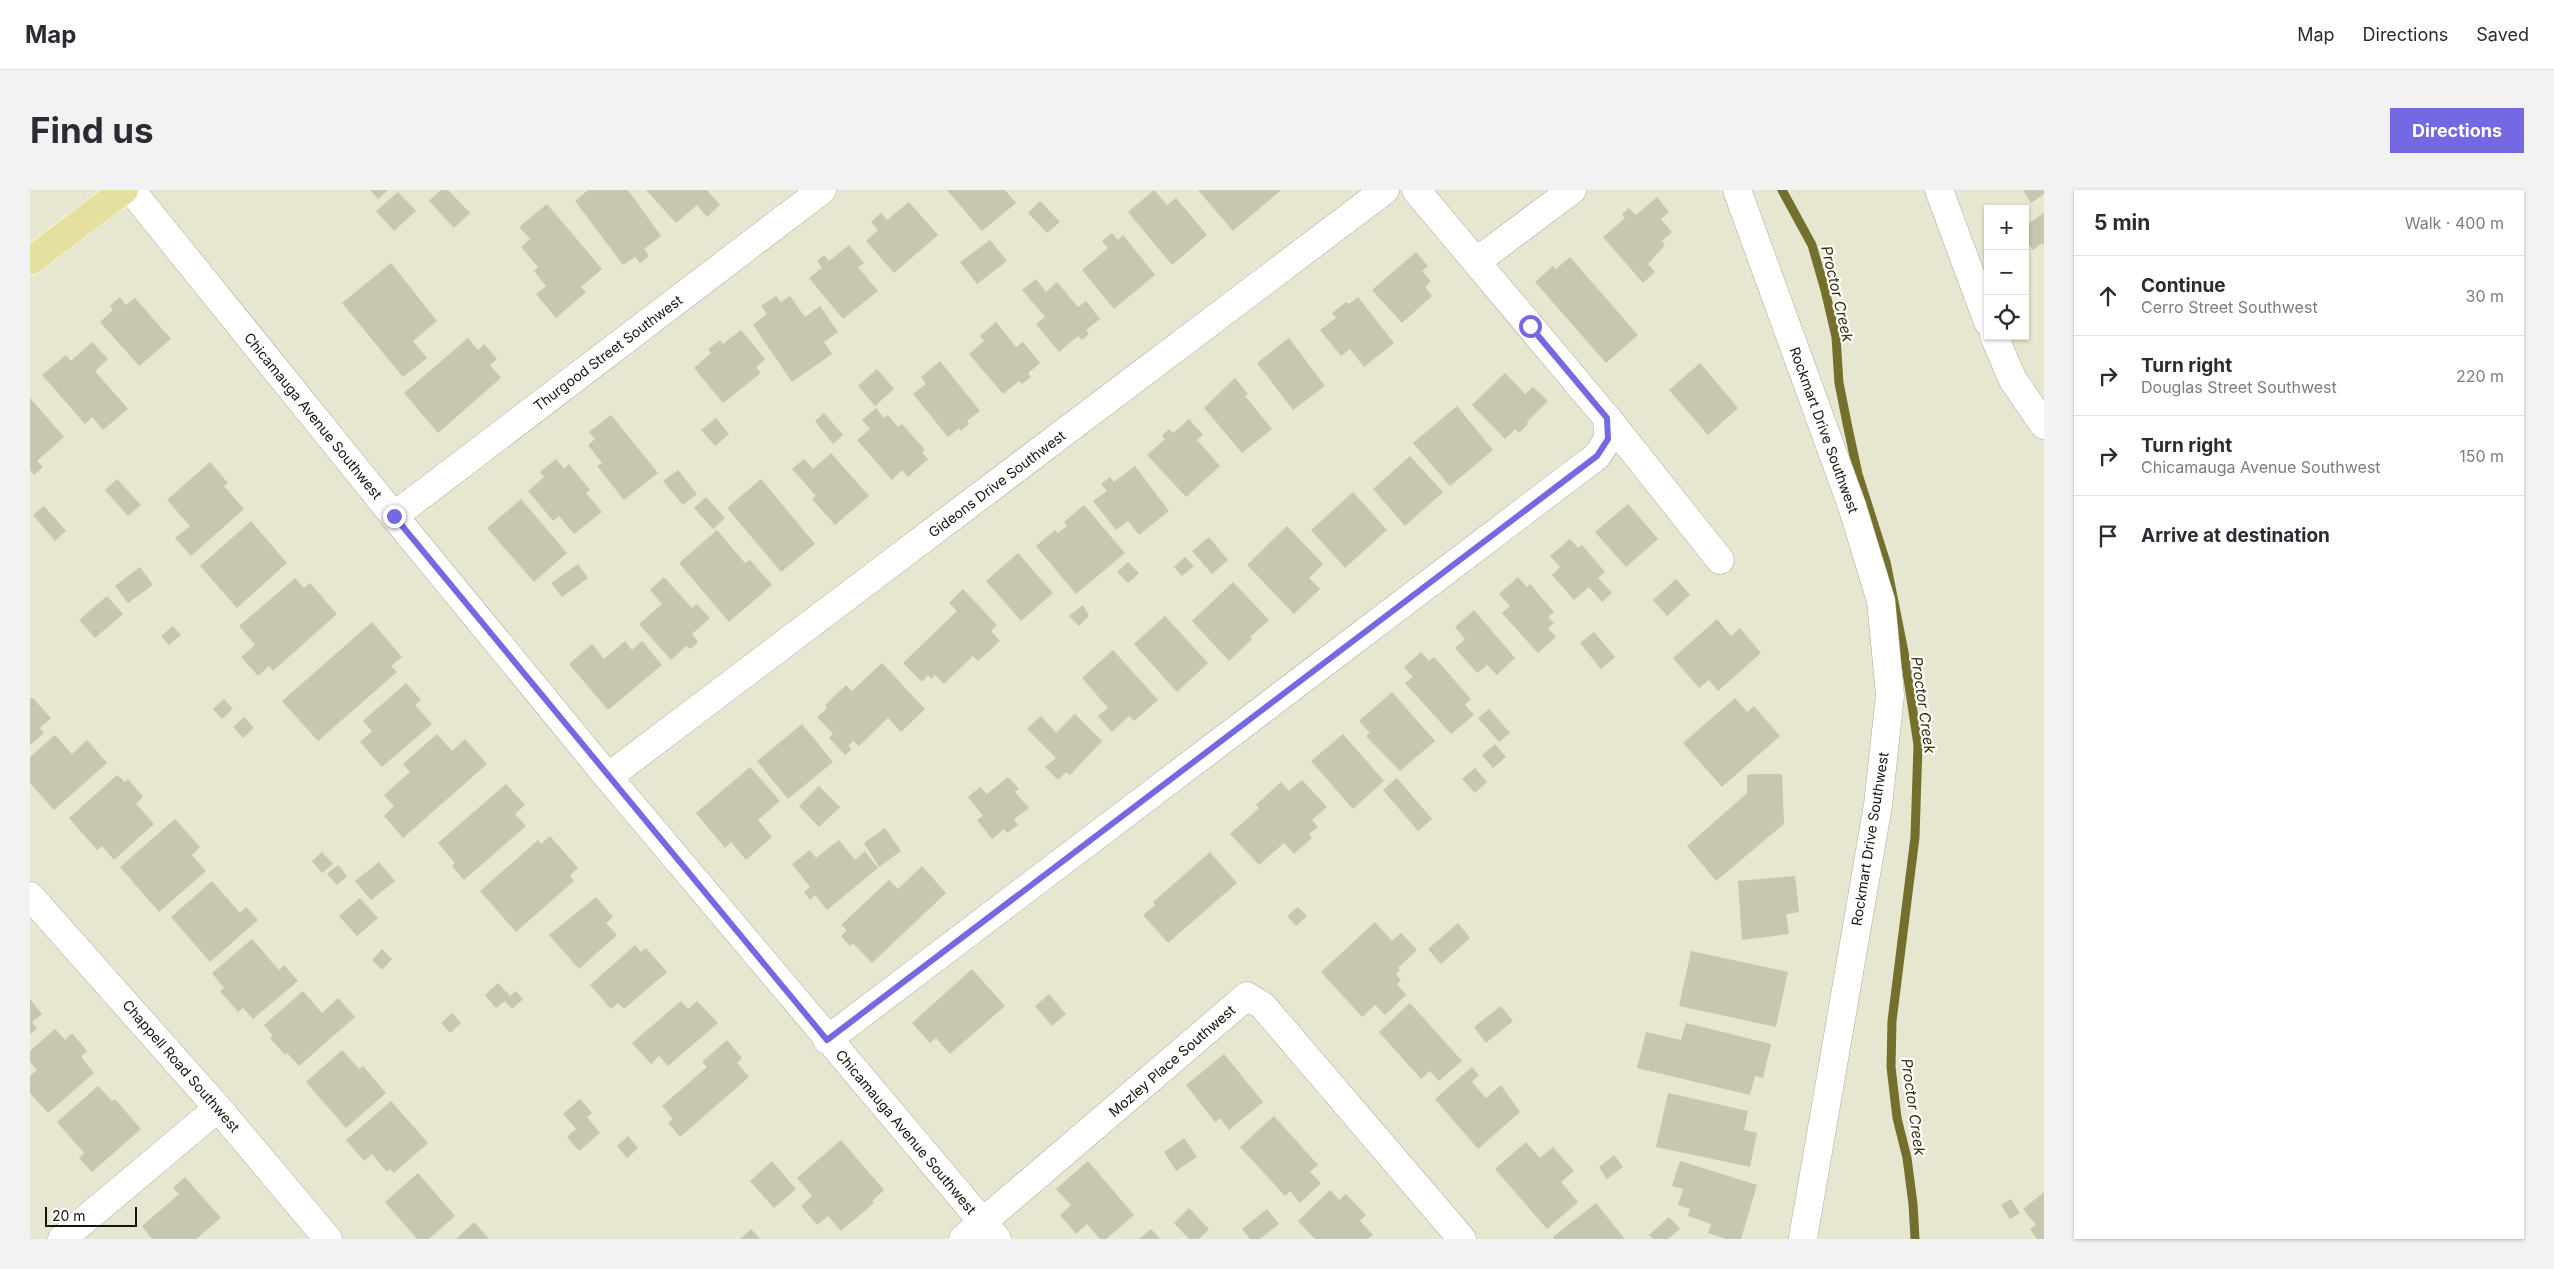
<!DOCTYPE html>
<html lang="en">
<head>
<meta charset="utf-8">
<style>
  body { margin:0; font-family:Inter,sans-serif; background:#f2f2f3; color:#2b2b33 }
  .controls { position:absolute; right:15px; top:15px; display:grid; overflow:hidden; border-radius:0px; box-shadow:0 1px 4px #0004 }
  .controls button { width:45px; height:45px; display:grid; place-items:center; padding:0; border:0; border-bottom:1px solid #e1e1e2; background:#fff; color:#2b2b33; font:25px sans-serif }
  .scale { position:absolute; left:15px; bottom:12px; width:92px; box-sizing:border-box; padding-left:5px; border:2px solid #15150d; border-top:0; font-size:14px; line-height:18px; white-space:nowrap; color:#15150d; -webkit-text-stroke:4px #fff; paint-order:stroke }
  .stop { position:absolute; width:15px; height:15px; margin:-11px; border:4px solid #7568e3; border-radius:50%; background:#fff }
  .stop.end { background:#7568e3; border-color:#fff; box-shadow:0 1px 5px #0008 }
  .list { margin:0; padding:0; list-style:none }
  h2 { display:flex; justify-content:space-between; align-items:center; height:65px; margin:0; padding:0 20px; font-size:21px }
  h2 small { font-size:16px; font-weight:400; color:#7c7c81 }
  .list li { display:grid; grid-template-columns:32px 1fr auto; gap:15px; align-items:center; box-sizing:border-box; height:80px; padding:0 20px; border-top:1px solid #e1e1e2 }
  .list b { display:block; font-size:19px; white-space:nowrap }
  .list p { margin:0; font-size:16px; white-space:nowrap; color:#7c7c81 }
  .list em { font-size:16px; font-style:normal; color:#7c7c81 }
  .icon { flex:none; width:28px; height:28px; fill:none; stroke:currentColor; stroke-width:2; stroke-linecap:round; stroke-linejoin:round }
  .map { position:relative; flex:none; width:2014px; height:1049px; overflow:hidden; border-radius:0px }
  header { display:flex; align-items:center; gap:30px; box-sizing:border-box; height:70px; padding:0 25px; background:#fff; border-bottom:1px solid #e1e1e2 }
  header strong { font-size:24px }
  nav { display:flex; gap:28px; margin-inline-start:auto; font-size:18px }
  .intro { display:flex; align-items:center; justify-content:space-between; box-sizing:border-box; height:120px; padding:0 30px }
  h1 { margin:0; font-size:35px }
  .button { padding:12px 22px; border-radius:0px; background:#7568e3; color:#fff; font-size:18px; font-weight:700 }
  main { display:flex; gap:30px; padding:0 30px }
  aside { flex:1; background:#fff; border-radius:0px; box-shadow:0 1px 4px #0004 }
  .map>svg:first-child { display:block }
</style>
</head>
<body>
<header>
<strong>Map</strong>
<nav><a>Map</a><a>Directions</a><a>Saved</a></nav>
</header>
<div class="intro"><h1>Find us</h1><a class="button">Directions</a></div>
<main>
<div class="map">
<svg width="2014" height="1049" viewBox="0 0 2014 1049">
  <rect width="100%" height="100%" fill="#e7e6d0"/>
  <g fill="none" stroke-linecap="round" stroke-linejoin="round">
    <polyline stroke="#756f2c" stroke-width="9" points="1752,0 1782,55 1795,100 1806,147 1809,193 1818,238 1828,284 1856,372 1874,462 1888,555 1885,647 1862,831 1861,877 1867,928 1877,968 1883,1014 1885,1049"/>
  </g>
  <g fill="#c7c6b1">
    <polygon points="340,0 358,0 348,9"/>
    <polygon points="411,0 418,0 440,23 424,38 399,11"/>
    <polygon points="558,0 598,0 631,46 614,59 619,66 610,73 605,67 593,75 545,11"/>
    <polygon points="616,0 677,0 690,15 677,27 667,15 646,33"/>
    <polygon points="917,0 975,0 986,13 952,41"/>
    <polygon points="1124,0 1137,15 1146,8 1177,45 1142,75 1098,22"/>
    <polygon points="1168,0 1249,0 1250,1 1203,41"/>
    <polygon points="1993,0 2014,0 2014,4 2001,13"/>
    <polygon points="368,2 386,21 364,41 346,21"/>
    <polygon points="1627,7 1639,22 1631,29 1642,42 1632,51 1635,55 1618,74 1625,82 1613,93 1573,47 1595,28 1592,24 1599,18 1606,25"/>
    <polygon points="1010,11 1030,32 1017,43 998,23"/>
    <polygon points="879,12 908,45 864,83 836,51 848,40 841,32 851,23 857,30"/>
    <polygon points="517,14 572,79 551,97 556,102 526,128 506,104 516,96 504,81 508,77 491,57 500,49 489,37"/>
    <polygon points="2014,23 2014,55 2012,53 2003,60 1995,49 1995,36"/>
    <polygon points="1082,43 1088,50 1093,45 1125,85 1084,119 1052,80 1078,58 1072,51"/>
    <polygon points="960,50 977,71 947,94 930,72"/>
    <polygon points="819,55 834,73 828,77 848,101 813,129 779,88 792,78 787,71 794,65 799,71"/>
    <polygon points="1386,62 1398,76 1392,81 1401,91 1395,97 1402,106 1372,133 1342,100"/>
    <polygon points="1540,67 1608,145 1576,173 1505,92 1523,76 1526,79"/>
    <polygon points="361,73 407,131 383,151 397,168 373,187 312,113"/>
    <polygon points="1006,89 1016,102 1027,92 1048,117 1056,111 1070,129 1056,140 1059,144 1052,150 1048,146 1029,162 1006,134 1015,127 992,100"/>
    <polygon points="746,106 751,112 760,106 775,127 790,116 808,142 794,152 802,164 762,192 723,135 737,124 731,116"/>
    <polygon points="90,107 96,115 105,108 141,149 109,176 70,132 83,120 80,116"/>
    <polygon points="1328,107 1364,153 1334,177 1320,159 1311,166 1290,140 1306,128 1302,123 1316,112 1319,114"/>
    <polygon points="966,132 986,157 993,152 1010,173 998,183 1001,187 992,194 989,191 973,204 939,164 954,151 950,146"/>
    <polygon points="711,140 735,169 726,177 731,183 693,213 664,178 681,163 678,159 690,150 693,154"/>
    <polygon points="438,148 448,160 454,154 467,169 460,175 471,188 408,243 374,203"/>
    <polygon points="1259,148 1295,196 1263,220 1227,173"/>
    <polygon points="62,152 78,169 65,181 98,219 73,240 62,227 55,234 12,185 36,165 41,171"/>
    <polygon points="910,171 950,221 937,231 939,234 931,241 929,238 918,247 883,204 896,194 891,187"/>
    <polygon points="1670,173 1708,218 1678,245 1639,200"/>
    <polygon points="847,179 864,199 845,216 828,196"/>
    <polygon points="1475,183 1495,204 1503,197 1518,211 1497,232 1498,234 1489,243 1485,239 1475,249 1442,215"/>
    <polygon points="1205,188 1218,204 1215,206 1242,239 1212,263 1174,218"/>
    <polygon points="0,208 34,247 7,271 13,277 4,285 0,280"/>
    <polygon points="1427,216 1463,260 1420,296 1383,253"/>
    <polygon points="846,218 854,228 858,225 868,237 872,234 895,260 892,263 898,269 878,287 872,280 862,290 827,250 840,239 832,230"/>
    <polygon points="794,223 813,245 803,254 785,231"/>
    <polygon points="581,225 628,283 594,310 567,276 572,273 558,255 565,249 559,242"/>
    <polygon points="686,228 699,244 685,256 671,240"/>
    <polygon points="1159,229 1173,245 1167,250 1190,276 1156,307 1117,265 1135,249 1132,246 1139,239 1143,243"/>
    <polygon points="801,263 839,306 805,335 782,309 786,306 762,279 774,269 783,279"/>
    <polygon points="1380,266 1413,302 1375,336 1343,299"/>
    <polygon points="526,269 534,279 539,274 560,300 556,303 572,322 544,344 529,326 523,331 498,301 514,287 510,282"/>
    <polygon points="180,272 198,293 194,296 214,319 161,366 145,348 160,336 137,310"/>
    <polygon points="1105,276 1139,321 1109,345 1098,331 1086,340 1063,311 1077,301 1071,294 1080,287 1084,292"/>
    <polygon points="648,280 667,304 653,315 633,291"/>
    <polygon points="87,289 111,315 98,326 75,300"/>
    <polygon points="731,289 785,354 751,382 697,318"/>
    <polygon points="1323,302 1357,340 1315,378 1281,340"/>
    <polygon points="676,307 695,328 683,339 664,318"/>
    <polygon points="491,309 537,363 504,392 457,338"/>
    <polygon points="1598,314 1628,349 1596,377 1565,342"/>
    <polygon points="1054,315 1095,363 1046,404 1006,356 1025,340 1028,343 1037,336 1034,332"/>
    <polygon points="14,316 36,341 25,351 3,325"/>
    <polygon points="221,331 257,373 207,418 170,376"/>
    <polygon points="1257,336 1293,374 1279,388 1290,399 1264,424 1217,375"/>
    <polygon points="687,340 715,373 720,370 742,395 699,432 649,373"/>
    <polygon points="1179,347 1198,370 1182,384 1162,361"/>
    <polygon points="1540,349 1548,358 1552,355 1575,382 1568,388 1582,403 1572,412 1559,397 1544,410 1522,385 1530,377 1520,366"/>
    <polygon points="988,363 1023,403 991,431 956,391"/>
    <polygon points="1155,367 1164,376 1152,386 1144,377"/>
    <polygon points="1098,372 1109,383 1098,393 1087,382"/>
    <polygon points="548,374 558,388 532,407 521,393"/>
    <polygon points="110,377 123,395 98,413 85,396"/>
    <polygon points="634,387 662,418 667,414 680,428 662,444 668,452 660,459 656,456 641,470 609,434 632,414 620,400"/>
    <polygon points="1488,387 1497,397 1500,394 1524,422 1518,427 1524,433 1518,438 1526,447 1508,463 1472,423 1480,416 1469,404"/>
    <polygon points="265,388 274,398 280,393 307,424 243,481 239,476 228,486 211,467 225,455 209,436"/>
    <polygon points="1646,389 1660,405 1637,426 1623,410"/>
    <polygon points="1203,392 1239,430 1220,447 1222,449 1199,471 1162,431"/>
    <polygon points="933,399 967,435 961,441 970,451 948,471 943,466 914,494 905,485 901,489 898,485 892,492 873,473 927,421 919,413"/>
    <polygon points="77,406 93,424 65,448 49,430"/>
    <polygon points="1053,415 1059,426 1049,436 1039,426"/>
    <polygon points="1444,420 1485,468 1467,485 1457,475 1447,483 1425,458 1435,449 1425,437"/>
    <polygon points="1135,426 1178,473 1147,502 1104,454"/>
    <polygon points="1687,429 1701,446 1710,438 1731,463 1688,501 1679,490 1669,498 1643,468"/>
    <polygon points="342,432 372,467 361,476 367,482 288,551 252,511"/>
    <polygon points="143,436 151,445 139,455 131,446"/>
    <polygon points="1564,442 1585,467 1571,479 1550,453"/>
    <polygon points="595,451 602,460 612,451 632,475 578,520 539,474 562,454 574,469"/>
    <polygon points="1083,460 1128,510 1104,531 1099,526 1082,542 1068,526 1078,518 1052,488"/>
    <polygon points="1391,462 1399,471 1404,467 1441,509 1435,515 1444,525 1421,544 1375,493 1383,487 1374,477"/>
    <polygon points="852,473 895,519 871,542 858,528 829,556 823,551 818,556 822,559 815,565 799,548 803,544 787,527 797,518 795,515 816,495 822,501"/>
    <polygon points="376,493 391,510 385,515 402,534 352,577 330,552 342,541 333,531"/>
    <polygon points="1362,502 1405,551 1370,581 1336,546 1340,543 1329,531"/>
    <polygon points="2,507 21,528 10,538 14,543 0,555 0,509"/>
    <polygon points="1705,508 1717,522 1724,516 1750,546 1692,597 1653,553"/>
    <polygon points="194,509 203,519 192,529 183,519"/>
    <polygon points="1459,519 1480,543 1469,552 1448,528"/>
    <polygon points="1045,524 1072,551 1040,585 1036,582 1028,590 1015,577 1026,568 997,539 1011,526 1026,543"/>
    <polygon points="214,527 224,538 213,548 203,537"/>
    <polygon points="772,534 803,572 758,609 727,571"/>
    <polygon points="407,544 422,561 435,549 457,574 373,648 354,626 364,616 354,605 380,582 373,574"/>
    <polygon points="1313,544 1354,591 1323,619 1281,571"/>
    <polygon points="25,545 42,564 57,550 77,573 24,620 0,593 0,567"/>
    <polygon points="1465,554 1476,567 1463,578 1452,565"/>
    <polygon points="720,577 750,611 728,630 742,647 716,670 701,652 695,658 666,623"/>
    <polygon points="1445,578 1457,592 1445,603 1432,589"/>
    <polygon points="1726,584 1752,584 1754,634 1686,691 1657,656 1717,603 1717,585"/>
    <polygon points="87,585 95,592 98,589 113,607 106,614 124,634 84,670 72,656 67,660 39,628"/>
    <polygon points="978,587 989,599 985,602 999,618 984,629 988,635 977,643 974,639 962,649 947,630 953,626 938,607 950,597 957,604"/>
    <polygon points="1367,588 1402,629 1388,641 1353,600"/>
    <polygon points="1272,590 1297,617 1282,630 1288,637 1279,644 1282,648 1264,664 1254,653 1229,675 1200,644 1229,618 1226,615 1251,592 1259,601"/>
    <polygon points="476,594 495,615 485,624 496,636 434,690 422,676 425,673 408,653"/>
    <polygon points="789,596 810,617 789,637 769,616"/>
    <polygon points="145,629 170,657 162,665 176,681 129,722 90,677"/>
    <polygon points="855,638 871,661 849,677 834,653"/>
    <polygon points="520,646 548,678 540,685 544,691 486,742 450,701 508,650 511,654"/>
    <polygon points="809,650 825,670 835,661 848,678 797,720 785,705 780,710 774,702 780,697 762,674 780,660 786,668"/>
    <polygon points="292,662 303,674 292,683 282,671"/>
    <polygon points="1180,662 1207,693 1138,753 1113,725 1125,715 1123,712"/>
    <polygon points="349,672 365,691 341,710 325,691"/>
    <polygon points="308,675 317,686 307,695 297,684"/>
    <polygon points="892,676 916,703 842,773 823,753 820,756 811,746 817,740 811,735 859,690 868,699"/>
    <polygon points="1765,686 1769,722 1756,724 1759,744 1712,750 1708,691"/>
    <polygon points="182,691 210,723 216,717 228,730 180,772 141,727"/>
    <polygon points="566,707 583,727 576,733 587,745 549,779 519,745"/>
    <polygon points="330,708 348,728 327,746 309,726"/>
    <polygon points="1268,717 1277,726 1266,736 1257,726"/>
    <polygon points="1345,732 1362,751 1371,743 1387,760 1368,778 1370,780 1366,784 1371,790 1367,794 1376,805 1355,825 1345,815 1332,827 1291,782"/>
    <polygon points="1428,733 1440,748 1411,774 1398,759"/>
    <polygon points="222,749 249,780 254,775 268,791 223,829 213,818 208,822 190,801 194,798 182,783"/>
    <polygon points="605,755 611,762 616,758 637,782 594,819 588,813 581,819 560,795"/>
    <polygon points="352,759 362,769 352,780 342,770"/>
    <polygon points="1661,761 1758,782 1746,837 1649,816"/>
    <polygon points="942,779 975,816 920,864 906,848 900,853 882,833"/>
    <polygon points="468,793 480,806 486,801 493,809 482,819 475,811 466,818 455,805"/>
    <polygon points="273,801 292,823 308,808 325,827 269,876 257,863 255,865 240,848 243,846 234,835"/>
    <polygon points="1019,804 1036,824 1022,836 1005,816"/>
    <polygon points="0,809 12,824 2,832 7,839 0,844"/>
    <polygon points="651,811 658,819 667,811 688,833 638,876 629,866 621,874 602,853"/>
    <polygon points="1380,813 1432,871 1409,891 1400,881 1391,889 1349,842"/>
    <polygon points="1471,816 1483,831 1456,853 1444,837"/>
    <polygon points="422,823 431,833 420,843 411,833"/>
    <polygon points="1656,833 1741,854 1733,888 1725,886 1720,905 1607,878 1616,842 1651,850"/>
    <polygon points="25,839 35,850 42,843 57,861 51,867 64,883 18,923 0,903 0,886 7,880 0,872 0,861"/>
    <polygon points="697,850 712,868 707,873 719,887 650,947 638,933 643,929 632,916 677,877 672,872"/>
    <polygon points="312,860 329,879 333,876 356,903 316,938 276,892"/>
    <polygon points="1194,864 1233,912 1199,940 1190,928 1185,932 1156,895"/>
    <polygon points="1442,877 1449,885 1442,892 1456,908 1471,895 1490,922 1448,959 1405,909"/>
    <polygon points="68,896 82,911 85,909 111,939 62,982 49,968 54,963 27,932"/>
    <polygon points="1638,903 1718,921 1714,940 1727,943 1720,977 1626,957"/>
    <polygon points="550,909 562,923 557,927 570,943 549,961 537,947 546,939 533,924"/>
    <polygon points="361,911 398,953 364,983 360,979 357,982 342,964 334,971 316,950"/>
    <polygon points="1244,926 1288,975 1280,982 1291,993 1270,1013 1260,1001 1255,1006 1210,957"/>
    <polygon points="598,946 608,958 597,968 587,956"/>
    <polygon points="1154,948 1167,967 1146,981 1134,962"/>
    <polygon points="811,950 854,1000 842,1011 844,1013 811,1041 798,1026 787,1035 771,1016 782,1006 767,988"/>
    <polygon points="1496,952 1510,968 1523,957 1544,981 1531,992 1548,1012 1517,1039 1465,979"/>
    <polygon points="1584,965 1593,977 1577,989 1569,977"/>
    <polygon points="742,971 766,999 744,1018 720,991"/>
    <polygon points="1058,971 1104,1025 1076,1049 1070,1049 1057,1034 1046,1044 1030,1025 1041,1015 1026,999"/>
    <polygon points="1650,971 1727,995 1711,1049 1696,1049 1678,1043 1681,1034 1658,1026 1660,1019 1648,1015 1653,999 1642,996"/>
    <polygon points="388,983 425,1026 399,1049 387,1049 355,1012"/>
    <polygon points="155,987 191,1028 166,1049 122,1049 112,1036 149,1004 143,998"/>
    <polygon points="1300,1000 1309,1010 1316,1004 1336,1025 1330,1031 1343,1045 1338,1049 1285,1049 1268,1031"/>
    <polygon points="2014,1002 2014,1049 2007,1049 2000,1039 2006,1035 1993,1019"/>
    <polygon points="1981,1009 1990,1023 1980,1029 1971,1015"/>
    <polygon points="1566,1013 1595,1049 1524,1049 1523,1047"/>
    <polygon points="1159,1018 1179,1039 1169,1049 1159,1049 1144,1033"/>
    <polygon points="1237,1019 1249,1034 1230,1049 1220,1049 1212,1039"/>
    <polygon points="1639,1027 1650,1039 1638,1049 1623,1049 1619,1045"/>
    <polygon points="444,1032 459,1049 426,1049"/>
    <polygon points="721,1039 730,1049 710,1049"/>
    <polygon points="1121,1039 1130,1049 1109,1049"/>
  </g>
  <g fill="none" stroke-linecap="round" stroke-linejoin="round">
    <g stroke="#acab97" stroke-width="29">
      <g id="minor">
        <polyline points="101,0 364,326 578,587 967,1049"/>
        <polyline points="1386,0 1577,228 1690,370"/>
        <polyline points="1707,0 1822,316 1851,411 1860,505 1848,615 1773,1048"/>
        <polyline points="1909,0 1958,132"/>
        <polyline points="1447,71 1542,0"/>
        <polyline points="1964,146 1983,190 2014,235"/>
        <polyline points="364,326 792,0"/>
        <polyline points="578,587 1355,0"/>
        <polyline points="0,706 188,918 298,1049"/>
        <polyline points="797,850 1567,266 1578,249 1577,228"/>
        <polyline points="32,1049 188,918"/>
        <polyline points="933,1049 1217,806 1233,816 1432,1049"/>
      </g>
    </g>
    <g stroke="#fff" stroke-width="29">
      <polyline id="major" points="0,71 94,0"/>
    </g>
    <use href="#minor" stroke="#fff" stroke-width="28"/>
    <use href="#major" stroke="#e6e09e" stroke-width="28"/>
  </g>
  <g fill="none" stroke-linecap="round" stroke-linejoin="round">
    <polyline stroke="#7568e3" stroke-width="6" points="364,326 797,850 1567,266 1578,249 1577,228 1500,136"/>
  </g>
  <g text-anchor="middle" stroke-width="4.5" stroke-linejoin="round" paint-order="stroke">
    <g font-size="14" fill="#15150d" stroke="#fff">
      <text transform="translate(578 163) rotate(-37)" y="5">Thurgood Street Southwest</text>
      <text transform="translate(283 226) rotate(51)" y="5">Chicamauga Avenue Southwest</text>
      <text transform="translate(1794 240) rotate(70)" y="5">Rockmart Drive Southwest</text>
      <text transform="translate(967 294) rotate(-37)" y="5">Gideons Drive Southwest</text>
      <text transform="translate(1840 649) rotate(-81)" y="5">Rockmart Drive Southwest</text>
      <text transform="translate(1142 871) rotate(-41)" y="5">Mozley Place Southwest</text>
      <text transform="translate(151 876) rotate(49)" y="5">Chappell Road Southwest</text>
      <text transform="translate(876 942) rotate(50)" y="5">Chicamauga Avenue Southwest</text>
    </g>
    <g font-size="15" font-style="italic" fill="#322e06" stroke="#fff">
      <text transform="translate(1807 104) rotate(77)" y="5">Proctor Creek</text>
      <text transform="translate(1893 515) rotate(82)" y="5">Proctor Creek</text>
      <text transform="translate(1883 917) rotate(82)" y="5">Proctor Creek</text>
    </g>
  </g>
</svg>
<div class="controls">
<button>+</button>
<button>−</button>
<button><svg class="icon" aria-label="locate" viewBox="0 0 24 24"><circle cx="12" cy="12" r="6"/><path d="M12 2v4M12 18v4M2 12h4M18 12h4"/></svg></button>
</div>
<div class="scale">20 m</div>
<div class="stop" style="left:1500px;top:136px"></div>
<div class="stop end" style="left:364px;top:326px"></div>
</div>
<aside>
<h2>5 min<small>Walk · 400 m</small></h2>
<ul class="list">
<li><svg class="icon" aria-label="ahead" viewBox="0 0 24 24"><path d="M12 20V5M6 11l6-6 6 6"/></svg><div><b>Continue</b><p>Cerro Street Southwest</p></div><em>30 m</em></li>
<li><svg class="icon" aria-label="right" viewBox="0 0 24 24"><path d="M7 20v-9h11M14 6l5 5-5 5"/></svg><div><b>Turn right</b><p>Douglas Street Southwest</p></div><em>220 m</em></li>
<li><svg class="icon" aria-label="right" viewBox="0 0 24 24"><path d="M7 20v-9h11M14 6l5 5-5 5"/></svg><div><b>Turn right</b><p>Chicamauga Avenue Southwest</p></div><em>150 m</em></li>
<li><svg class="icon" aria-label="arrive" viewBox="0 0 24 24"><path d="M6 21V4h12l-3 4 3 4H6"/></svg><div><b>Arrive at destination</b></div></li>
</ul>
</aside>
</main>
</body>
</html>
